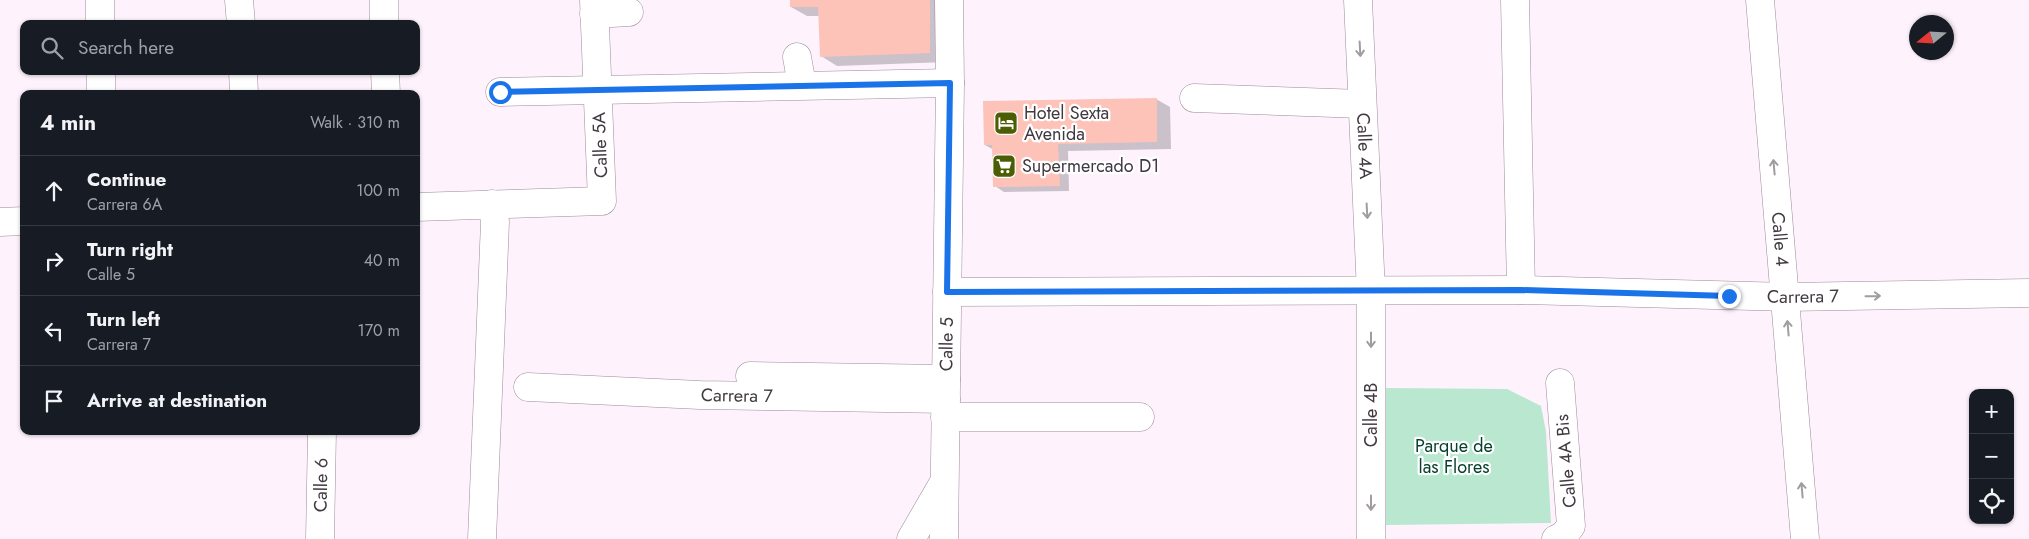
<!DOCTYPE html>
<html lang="en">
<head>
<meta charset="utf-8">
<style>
  body { margin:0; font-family:Jost,sans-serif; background:#20242c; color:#f1f3f6 }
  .controls { position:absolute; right:15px; bottom:15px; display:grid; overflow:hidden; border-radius:10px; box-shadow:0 1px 4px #0004 }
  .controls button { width:45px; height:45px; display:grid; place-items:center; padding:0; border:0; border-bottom:1px solid #363941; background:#171b24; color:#f1f3f6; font:25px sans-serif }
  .compass { position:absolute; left:1909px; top:15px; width:45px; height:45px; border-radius:50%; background:#171b24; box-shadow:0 1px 4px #0004; rotate:252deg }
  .stop { position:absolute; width:15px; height:15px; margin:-11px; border:4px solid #1a73e8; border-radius:50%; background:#fff }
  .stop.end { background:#1a73e8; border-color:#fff; box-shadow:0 1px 5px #0008 }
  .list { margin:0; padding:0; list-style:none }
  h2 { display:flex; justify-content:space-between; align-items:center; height:65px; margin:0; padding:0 20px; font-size:21px }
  h2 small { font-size:16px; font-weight:400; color:#9ea1a6 }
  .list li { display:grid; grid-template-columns:32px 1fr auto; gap:15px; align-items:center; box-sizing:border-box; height:70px; padding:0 20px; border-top:1px solid #363941 }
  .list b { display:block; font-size:19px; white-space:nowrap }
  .list p { margin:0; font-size:16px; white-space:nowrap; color:#9ea1a6 }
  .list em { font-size:16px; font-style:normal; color:#9ea1a6 }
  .icon { flex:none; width:28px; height:28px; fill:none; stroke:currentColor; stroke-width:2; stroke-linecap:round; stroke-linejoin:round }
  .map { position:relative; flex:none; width:2029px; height:539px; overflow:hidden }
  .search { position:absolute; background:#171b24; box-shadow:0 1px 4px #0004; left:20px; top:20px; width:400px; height:55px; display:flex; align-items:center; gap:12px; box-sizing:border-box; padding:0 18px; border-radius:10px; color:#9ea1a6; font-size:19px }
  .panel { position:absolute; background:#171b24; box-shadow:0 1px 4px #0004; left:20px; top:90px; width:400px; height:345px; border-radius:10px }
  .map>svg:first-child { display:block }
</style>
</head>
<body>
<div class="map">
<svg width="2029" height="539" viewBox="0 0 2029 539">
  <rect width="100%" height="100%" fill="#fef2fd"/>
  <polygon fill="#b9e7cf" points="1386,388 1507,389 1541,406 1546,432 1551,523 1386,525"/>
  <g fill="#0003">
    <polygon points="791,0 946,0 946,62 837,66 821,56 820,16 807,16 791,7"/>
    <polygon points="1156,99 1170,107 1171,149 1068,151 1069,191 1004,192 995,186 994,150 985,145"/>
  </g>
  <g fill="#fdc3b9">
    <polygon points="790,0 930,0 930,53 820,57 818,7 790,7"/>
    <polygon points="1157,98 1157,142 1058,144 1060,186 993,187 992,145 984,145 983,101"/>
  </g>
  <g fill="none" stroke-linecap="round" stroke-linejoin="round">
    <g stroke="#9d8a9b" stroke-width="29">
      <g id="minor">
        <polyline points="100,0 100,24"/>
        <polyline points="239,0 241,24"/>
        <polyline points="384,0 384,24"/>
        <path id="s1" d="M1358,0L1371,292V539"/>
        <polyline points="1515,0 1521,290"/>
        <path id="s2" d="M1760,0L1805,539"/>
        <polyline points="594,14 629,12"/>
        <polyline points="797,57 802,85"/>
        <polyline points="101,71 101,94"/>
        <polyline points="243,71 244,94"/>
        <polyline points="385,71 386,94"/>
        <polyline points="500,92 950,83"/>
        <polyline points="1194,98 1362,104"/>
        <polyline points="416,207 602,201 594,0"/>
        <polyline points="0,222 24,221"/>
        <path id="s3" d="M947,292L1521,290L1786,297L2029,293"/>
        <polyline points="750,376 946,379"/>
        <path id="s4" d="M528,387L700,395L946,399"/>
        <polyline points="945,417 1140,417"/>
        <path id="s5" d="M320,539L322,431"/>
        <polyline points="482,539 495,222 492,204"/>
        <polyline points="911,539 944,482"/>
        <path id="s6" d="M944,539L950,83L949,0"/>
        <polyline points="1556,539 1563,536 1571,526 1560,383"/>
      </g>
    </g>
    <use href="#minor" stroke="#fff" stroke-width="28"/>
  </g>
  <defs><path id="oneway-shaft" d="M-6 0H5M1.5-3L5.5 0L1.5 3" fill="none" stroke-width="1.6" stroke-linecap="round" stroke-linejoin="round" transform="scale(1.25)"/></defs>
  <g stroke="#a09ca0">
    <use href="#oneway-shaft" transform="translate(1360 49) rotate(87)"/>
    <use href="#oneway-shaft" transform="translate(1774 167) rotate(-95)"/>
    <use href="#oneway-shaft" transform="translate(1367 211) rotate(87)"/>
    <use href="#oneway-shaft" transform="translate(1873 296) rotate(-1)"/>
    <use href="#oneway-shaft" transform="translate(1788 328) rotate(-95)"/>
    <use href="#oneway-shaft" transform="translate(1371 340) rotate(90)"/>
    <use href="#oneway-shaft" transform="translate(1802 490) rotate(-95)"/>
    <use href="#oneway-shaft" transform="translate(1371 503) rotate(90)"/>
  </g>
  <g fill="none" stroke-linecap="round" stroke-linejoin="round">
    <polyline stroke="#1a73e8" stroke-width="6" points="500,92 950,83 947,292 1521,290 1729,296"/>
  </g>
  <defs>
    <g id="hotel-square" transform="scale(1.25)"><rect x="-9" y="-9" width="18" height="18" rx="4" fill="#4c5e03" stroke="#fff"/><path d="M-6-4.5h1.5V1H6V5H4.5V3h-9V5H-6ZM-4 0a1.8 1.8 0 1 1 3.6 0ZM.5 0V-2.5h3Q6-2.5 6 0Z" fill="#fff"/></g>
    <g id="supermarket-square" transform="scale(1.25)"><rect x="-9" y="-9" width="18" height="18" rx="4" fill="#4c5e03" stroke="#fff"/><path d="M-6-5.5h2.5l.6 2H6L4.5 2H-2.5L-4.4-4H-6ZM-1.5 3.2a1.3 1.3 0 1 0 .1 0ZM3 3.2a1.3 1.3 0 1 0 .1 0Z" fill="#fff"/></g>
  </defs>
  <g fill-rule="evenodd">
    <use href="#hotel-square" x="1006" y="123"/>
    <use href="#supermarket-square" x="1004" y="166"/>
  </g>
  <g text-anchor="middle" stroke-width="4.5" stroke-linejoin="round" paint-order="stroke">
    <g font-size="18" fill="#413940" stroke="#fff" text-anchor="start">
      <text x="1024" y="119">Hotel Sexta<tspan x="1024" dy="21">Avenida</tspan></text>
      <text x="1022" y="172">Supermercado D1</text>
    </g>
    <g font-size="18" fill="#413940" stroke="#fff">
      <text transform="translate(600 145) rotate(-92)" y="6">Calle 5A</text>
      <text dy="6" stroke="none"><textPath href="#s1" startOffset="146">Calle 4A</textPath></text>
      <text dy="6" stroke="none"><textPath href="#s2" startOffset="240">Calle 4</textPath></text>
      <text dy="6" stroke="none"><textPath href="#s3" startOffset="856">Carrera 7</textPath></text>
      <text dy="6" stroke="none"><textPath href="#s6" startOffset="195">Calle 5</textPath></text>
      <text dy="6" stroke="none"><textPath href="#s4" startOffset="209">Carrera 7</textPath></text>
      <text transform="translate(1371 415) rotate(-90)" y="6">Calle 4B</text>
      <text transform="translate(1566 461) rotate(-95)" y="6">Calle 4A Bis</text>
      <text dy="6" stroke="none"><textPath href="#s5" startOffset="54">Calle 6</textPath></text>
    </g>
    <g font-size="18" fill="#05412c" stroke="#fff">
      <text x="1454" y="452">Parque de<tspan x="1454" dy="21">las Flores</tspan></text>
    </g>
  </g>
</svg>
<div class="controls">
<button>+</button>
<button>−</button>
<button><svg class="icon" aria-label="locate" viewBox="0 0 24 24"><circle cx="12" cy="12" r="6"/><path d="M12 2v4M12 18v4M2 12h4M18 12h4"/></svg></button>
</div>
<svg class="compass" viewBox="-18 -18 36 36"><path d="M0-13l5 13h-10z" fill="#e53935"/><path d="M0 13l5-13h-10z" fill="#9ea1a6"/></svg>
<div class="stop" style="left:500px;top:92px"></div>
<div class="stop end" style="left:1729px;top:296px"></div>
<div class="search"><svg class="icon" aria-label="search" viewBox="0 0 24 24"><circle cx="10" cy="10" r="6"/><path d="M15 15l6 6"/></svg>Search here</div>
<section class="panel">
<h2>4 min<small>Walk · 310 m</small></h2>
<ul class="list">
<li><svg class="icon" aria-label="ahead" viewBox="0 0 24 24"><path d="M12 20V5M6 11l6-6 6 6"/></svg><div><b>Continue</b><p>Carrera 6A</p></div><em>100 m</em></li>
<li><svg class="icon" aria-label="right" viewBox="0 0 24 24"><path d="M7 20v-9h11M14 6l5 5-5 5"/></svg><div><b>Turn right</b><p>Calle 5</p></div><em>40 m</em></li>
<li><svg class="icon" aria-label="left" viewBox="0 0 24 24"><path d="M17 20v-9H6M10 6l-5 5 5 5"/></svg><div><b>Turn left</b><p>Carrera 7</p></div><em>170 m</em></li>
<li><svg class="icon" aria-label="arrive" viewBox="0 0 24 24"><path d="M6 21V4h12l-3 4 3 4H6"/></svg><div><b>Arrive at destination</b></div></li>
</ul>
</section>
</div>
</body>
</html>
